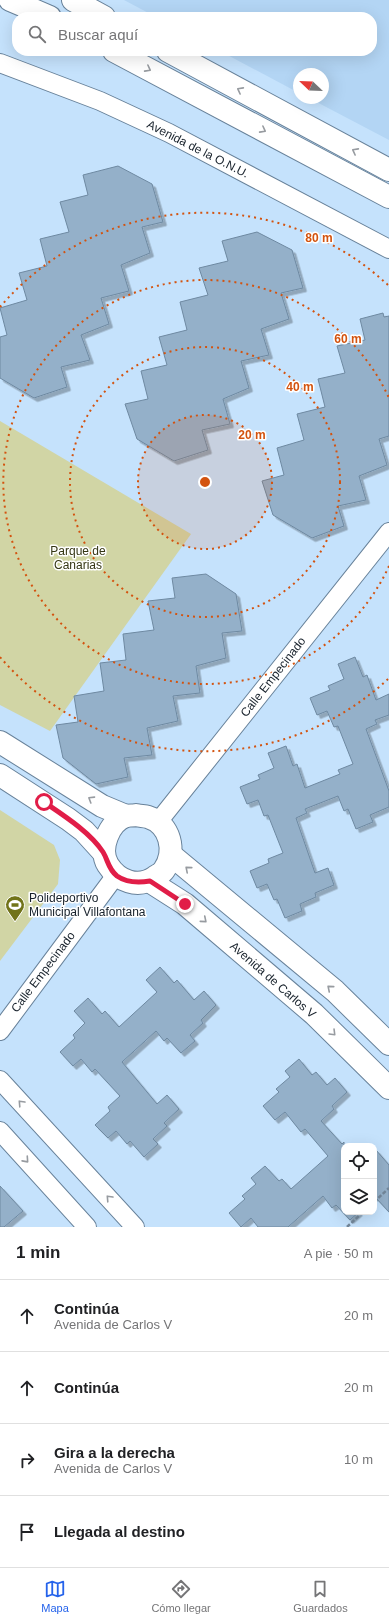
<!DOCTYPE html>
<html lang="es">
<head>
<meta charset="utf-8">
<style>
  body { margin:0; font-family:Arial,sans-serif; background:#f6f6f6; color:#202124 }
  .controls { position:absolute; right:12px; bottom:12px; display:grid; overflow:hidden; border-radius:8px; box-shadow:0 4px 16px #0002 }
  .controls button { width:36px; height:36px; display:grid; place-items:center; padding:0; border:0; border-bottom:1px solid #e0e0e0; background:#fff; color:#202124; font:20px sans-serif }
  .compass { position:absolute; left:293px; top:68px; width:36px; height:36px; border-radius:50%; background:#fff; box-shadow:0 4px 16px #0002; rotate:293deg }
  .stop { position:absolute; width:12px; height:12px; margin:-9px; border:3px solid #e11d48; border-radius:50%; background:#fff }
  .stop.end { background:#e11d48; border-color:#fff; box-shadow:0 1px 4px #0008 }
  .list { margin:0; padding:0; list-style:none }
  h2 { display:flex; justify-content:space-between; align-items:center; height:52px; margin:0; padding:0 16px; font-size:17px }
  h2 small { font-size:13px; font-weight:400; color:#757577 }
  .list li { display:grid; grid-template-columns:26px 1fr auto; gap:12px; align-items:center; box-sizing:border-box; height:72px; padding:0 16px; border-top:1px solid #e0e0e0 }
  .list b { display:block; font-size:15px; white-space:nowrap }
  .list p { margin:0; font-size:13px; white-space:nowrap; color:#757577 }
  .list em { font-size:13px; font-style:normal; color:#757577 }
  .icon { flex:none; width:22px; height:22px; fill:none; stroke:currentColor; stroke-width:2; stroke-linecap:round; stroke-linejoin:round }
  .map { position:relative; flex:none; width:389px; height:1227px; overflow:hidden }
  .search { position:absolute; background:#fff; box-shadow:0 4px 16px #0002; left:12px; right:12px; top:12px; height:44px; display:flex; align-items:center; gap:10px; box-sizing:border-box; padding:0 14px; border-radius:16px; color:#757577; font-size:15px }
  .sheet { height:340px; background:#fff }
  nav { display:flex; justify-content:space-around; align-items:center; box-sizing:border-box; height:56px; border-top:1px solid #e0e0e0; background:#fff; font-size:11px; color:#757577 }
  nav a { display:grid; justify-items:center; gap:2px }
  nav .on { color:#2563eb }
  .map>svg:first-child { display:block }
</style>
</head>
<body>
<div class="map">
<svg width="389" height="1227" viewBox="0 0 389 1227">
  <defs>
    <filter id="shadow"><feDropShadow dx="3.5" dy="3.5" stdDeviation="0" flood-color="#0004"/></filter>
  </defs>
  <rect width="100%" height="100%" fill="#c5e2fc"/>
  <polygon fill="#b3d5f4" points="124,0 389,0 389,140 309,98 323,98 323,74 299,74 299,93 220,51 372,51 372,17 156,17"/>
  <g fill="#d1d5a5">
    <polygon points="0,421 191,534 50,731 0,705"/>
    <polygon points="0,810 54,845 60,860 58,884 0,961"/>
  </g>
  <g fill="#94b0c9" stroke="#6e89a1" filter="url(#shadow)">
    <polygon points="118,166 152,184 163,222 142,227 150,253 121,265 129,291 101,298 109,324 81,335 90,360 61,367 67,387 34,398 0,378 0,337 7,335 0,308 27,300 19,273 47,266 40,239 69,232 60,202 88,195 83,175"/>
    <polygon points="257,232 292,250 303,288 281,293 289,319 261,329 269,355 241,361 249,388 223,399 230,424 202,430 208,450 174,461 137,439 125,404 148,399 141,371 167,365 159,337 187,330 180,302 208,295 199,268 228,261 222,241"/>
    <polygon points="383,313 384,317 389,316 389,436 379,439 387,465 359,476 366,500 338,506 344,526 312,538 273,515 262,481 284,475 277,448 304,440 297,414 325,407 318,379 345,373 337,346 365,340 360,319"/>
    <polygon points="206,574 236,594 242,631 222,633 226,658 196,666 200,693 173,696 178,721 147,728 152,755 124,758 128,777 96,784 63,758 56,725 78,722 74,696 104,691 100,663 126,660 123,634 154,630 148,601 175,598 172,578"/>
    <polygon points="355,657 363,677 367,675 376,700 389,694 389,715 375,720 377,724 366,729 389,791 389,807 370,815 373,822 356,829 348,809 344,811 338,796 305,809 307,813 296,818 315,873 328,868 334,885 315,893 316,897 300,904 302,911 285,918 277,899 274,900 267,884 257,888 250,871 269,863 268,859 283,853 268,815 264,816 258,800 247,804 240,787 260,779 258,775 274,768 268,753 286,746 293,766 297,764 305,788 340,774 338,770 353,764 338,726 334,727 327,711 317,715 310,698 330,690 328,686 344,679 338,664"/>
    <polygon points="160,967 174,983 177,980 194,1000 204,991 216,1005 201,1020 203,1023 190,1035 195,1041 181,1053 167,1038 164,1041 156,1031 122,1062 157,1104 167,1095 179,1109 164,1123 167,1126 153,1139 158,1144 144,1157 130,1141 127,1144 116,1131 108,1138 95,1125 110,1111 108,1107 120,1096 95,1069 92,1072 81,1059 73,1066 60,1052 75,1038 73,1035 85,1023 74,1011 88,998 102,1014 105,1011 119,1027 157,992 146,980"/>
    <polygon points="299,1059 312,1075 316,1072 327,1085 335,1078 347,1092 332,1106 334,1109 321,1121 342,1144 344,1142 344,1212 359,1212 350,1220 336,1205 332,1208 323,1196 288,1227 258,1227 251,1218 241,1227 229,1213 245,1199 242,1196 256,1184 251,1178 265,1166 279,1181 282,1179 291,1189 328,1156 305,1129 301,1132 285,1112 275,1120 263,1106 279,1092 276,1089 290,1077 285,1071"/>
    <polygon points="376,1150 389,1165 389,1212 375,1197 374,1198 374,1151"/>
    <polygon points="0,1186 23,1211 4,1227 0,1227"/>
  </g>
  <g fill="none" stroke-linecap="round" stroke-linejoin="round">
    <g stroke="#68829a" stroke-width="20">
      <g id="minor">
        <polyline points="0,63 100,101 169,133 389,249"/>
        <polyline points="158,822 389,532"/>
        <polyline points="0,1031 116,875"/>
        <polyline points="0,1080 135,1227"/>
        <polyline points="0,1131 87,1227"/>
      </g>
    </g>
    <g stroke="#68829a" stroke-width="24">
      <g id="tertiary">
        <polyline points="10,0 50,17"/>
        <polyline points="73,0 104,17"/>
        <polyline points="114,51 389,197"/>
        <polyline points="168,51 389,170"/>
        <polyline points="0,742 102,806 126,816"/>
        <polyline points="0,775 68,819 84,831 104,853"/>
        <path d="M136,815C139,816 144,816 148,817C170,824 177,851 164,870C162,873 158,875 155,877C138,889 118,881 108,865C98,849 109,822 126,816C129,815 133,816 136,815Z"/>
        <polyline points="171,855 335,991 389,1044"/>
        <polyline points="149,881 185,904 314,1014 389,1088"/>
      </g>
    </g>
    <g stroke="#73879a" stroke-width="2.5" stroke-dasharray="4 2" stroke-linecap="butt">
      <polyline points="374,1202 389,1188"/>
      <polyline points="347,1227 363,1212"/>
    </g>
    <use href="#minor" stroke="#fff" stroke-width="18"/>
    <use href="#tertiary" stroke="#fff" stroke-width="22"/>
  </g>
  <defs><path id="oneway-chevron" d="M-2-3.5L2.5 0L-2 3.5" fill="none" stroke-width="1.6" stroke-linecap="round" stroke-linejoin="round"/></defs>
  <g stroke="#979ba0">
    <use href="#oneway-chevron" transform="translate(148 69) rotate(28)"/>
    <use href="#oneway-chevron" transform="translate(240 90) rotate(-152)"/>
    <use href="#oneway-chevron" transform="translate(263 130) rotate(28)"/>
    <use href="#oneway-chevron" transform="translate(355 151) rotate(-152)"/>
    <use href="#oneway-chevron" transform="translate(91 799) rotate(-148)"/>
    <use href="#oneway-chevron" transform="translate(188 869) rotate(-139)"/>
    <use href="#oneway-chevron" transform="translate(204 920) rotate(40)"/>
    <use href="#oneway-chevron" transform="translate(330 988) rotate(-140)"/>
    <use href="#oneway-chevron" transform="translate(333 1033) rotate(45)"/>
    <use href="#oneway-chevron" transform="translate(21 1103) rotate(-133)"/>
    <use href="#oneway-chevron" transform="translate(26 1160) rotate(48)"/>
    <use href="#oneway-chevron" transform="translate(109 1198) rotate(-133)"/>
  </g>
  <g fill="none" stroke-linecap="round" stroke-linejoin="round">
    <path stroke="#e11d48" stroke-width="5" d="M44,802C63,815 90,832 103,852C108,860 108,869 117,876C127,883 138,883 150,881L185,904"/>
  </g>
  <circle cx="205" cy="482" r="67" fill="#d3530f" fill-opacity=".12"/>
  <g fill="none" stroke="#d3530f" stroke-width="2" stroke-dasharray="2 4">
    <circle cx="205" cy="482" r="67"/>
    <circle cx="205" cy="482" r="135"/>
    <path d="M389 566A202 202 0 1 1 389 398"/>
    <path d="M388 679A269 269 0 0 1 0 657M0 307A269 269 0 0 1 388 285"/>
  </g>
  <defs>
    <g id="stadium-pin" transform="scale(1)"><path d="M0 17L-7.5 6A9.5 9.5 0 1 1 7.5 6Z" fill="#717319" stroke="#fff"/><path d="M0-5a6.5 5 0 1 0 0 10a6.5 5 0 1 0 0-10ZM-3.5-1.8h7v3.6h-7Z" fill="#fff"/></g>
  </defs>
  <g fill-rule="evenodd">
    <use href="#stadium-pin" x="15" y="905"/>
  </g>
  <g text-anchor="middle" stroke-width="3" stroke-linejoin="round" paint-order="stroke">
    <g font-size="12" fill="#17212b" stroke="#fff">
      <text transform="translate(198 149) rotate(27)" y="4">Avenida de la O.N.U.</text>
      <text transform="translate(273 677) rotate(-52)" y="4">Calle Empecinado</text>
      <text transform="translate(43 972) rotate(-53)" y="4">Calle Empecinado</text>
      <text transform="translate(273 980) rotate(41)" y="4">Avenida de Carlos V</text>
    </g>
    <g font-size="12" fill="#353614" stroke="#fff">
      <text x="78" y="555">Parque de<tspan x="78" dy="14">Canarias</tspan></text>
    </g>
    <g font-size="12" fill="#17212b" stroke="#fff" text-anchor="start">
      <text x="29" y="902">Polideportivo<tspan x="29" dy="14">Municipal Villafontana</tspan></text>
    </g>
  </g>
  <circle cx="205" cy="482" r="6" fill="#d3530f" stroke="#fff" stroke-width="2"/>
  <g font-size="12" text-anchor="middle" font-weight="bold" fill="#d3530f" stroke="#fff" stroke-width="3" stroke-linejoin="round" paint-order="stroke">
    <text x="319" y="242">80 m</text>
    <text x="348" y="343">60 m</text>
    <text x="300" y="391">40 m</text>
    <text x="252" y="439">20 m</text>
  </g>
</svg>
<div class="controls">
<button><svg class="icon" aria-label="locate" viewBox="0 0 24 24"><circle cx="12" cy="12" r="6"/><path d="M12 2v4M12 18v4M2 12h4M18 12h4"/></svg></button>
<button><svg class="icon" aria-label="layers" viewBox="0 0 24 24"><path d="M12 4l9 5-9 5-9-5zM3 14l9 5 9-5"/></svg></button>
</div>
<svg class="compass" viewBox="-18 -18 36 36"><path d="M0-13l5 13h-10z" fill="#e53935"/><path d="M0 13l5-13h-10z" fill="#757577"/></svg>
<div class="stop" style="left:44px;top:802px"></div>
<div class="stop end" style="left:185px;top:904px"></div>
<div class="search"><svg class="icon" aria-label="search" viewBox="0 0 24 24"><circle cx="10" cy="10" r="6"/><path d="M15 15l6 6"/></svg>Buscar aquí</div>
</div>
<section class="sheet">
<h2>1 min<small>A pie · 50 m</small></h2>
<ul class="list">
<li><svg class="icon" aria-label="ahead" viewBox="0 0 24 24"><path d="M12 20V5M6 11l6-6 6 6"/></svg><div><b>Continúa</b><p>Avenida de Carlos V</p></div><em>20 m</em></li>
<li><svg class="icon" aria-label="ahead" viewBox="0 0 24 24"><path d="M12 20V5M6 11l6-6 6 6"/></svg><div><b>Continúa</b></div><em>20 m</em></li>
<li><svg class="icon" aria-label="right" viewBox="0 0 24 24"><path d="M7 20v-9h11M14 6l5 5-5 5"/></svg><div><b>Gira a la derecha</b><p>Avenida de Carlos V</p></div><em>10 m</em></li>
<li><svg class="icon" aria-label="arrive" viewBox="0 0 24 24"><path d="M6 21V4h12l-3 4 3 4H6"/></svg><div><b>Llegada al destino</b></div></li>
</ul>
</section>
<nav>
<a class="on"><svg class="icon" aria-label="map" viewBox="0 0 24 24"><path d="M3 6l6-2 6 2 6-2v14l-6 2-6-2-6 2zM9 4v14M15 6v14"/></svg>Mapa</a>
<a><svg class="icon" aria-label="directions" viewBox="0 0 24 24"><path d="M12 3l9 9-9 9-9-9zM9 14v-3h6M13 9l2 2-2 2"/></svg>Cómo llegar</a>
<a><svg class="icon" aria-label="saved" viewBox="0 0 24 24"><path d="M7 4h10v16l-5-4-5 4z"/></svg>Guardados</a>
</nav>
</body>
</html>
